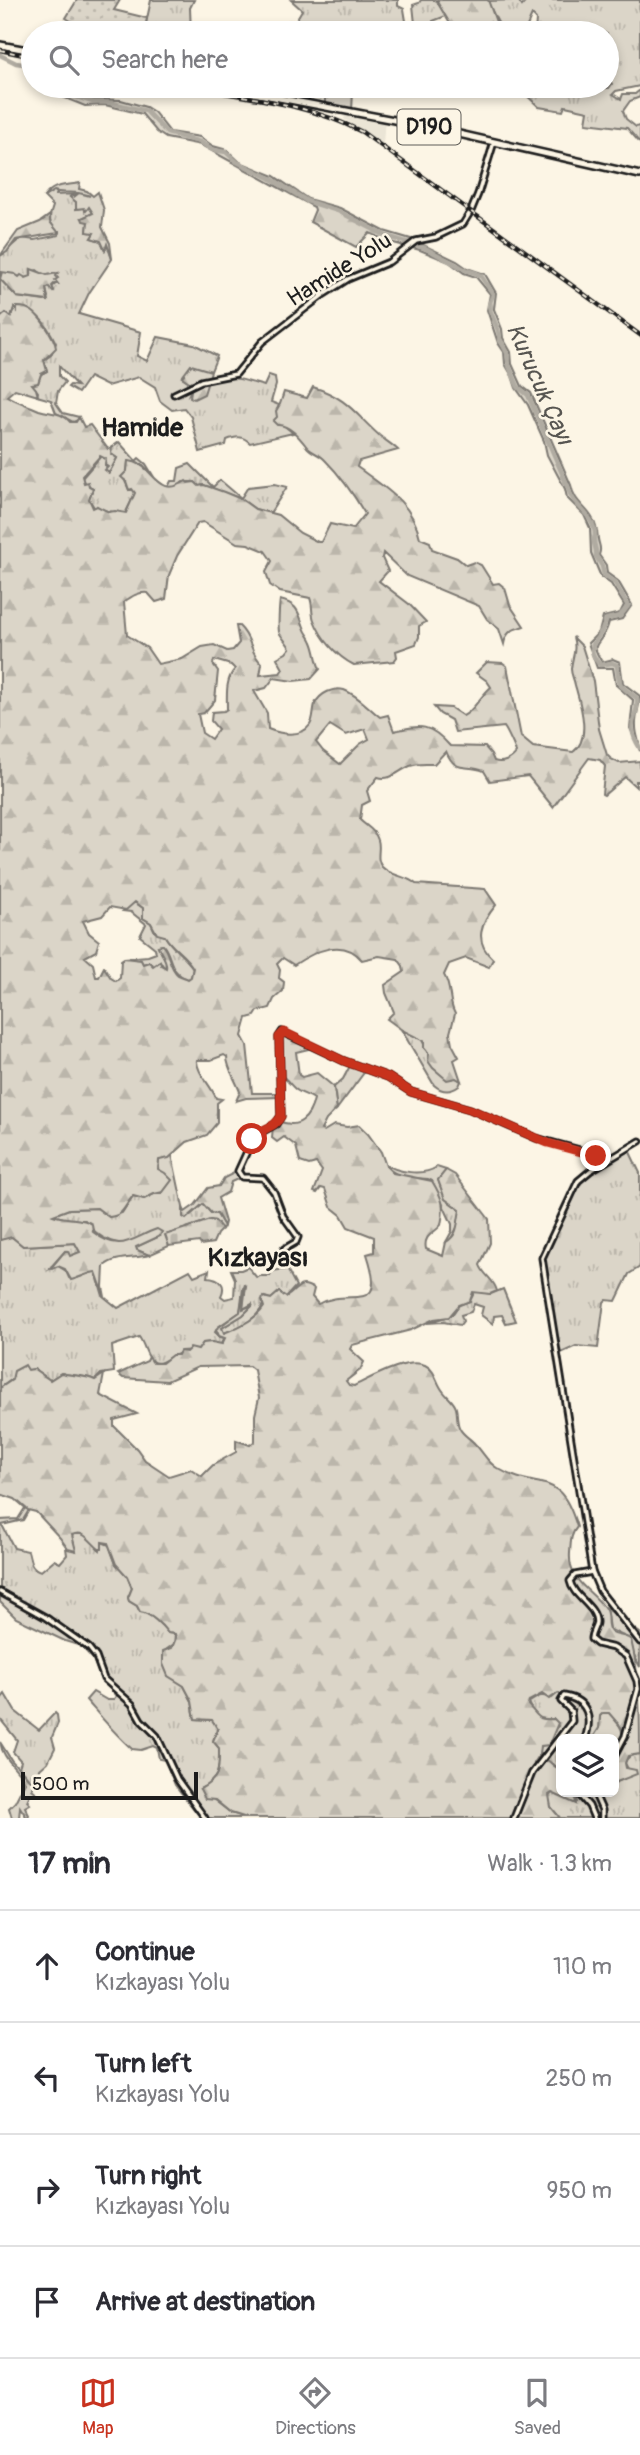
<!DOCTYPE html>
<html lang="en">
<head>
<meta charset="utf-8">
<style>
  body { margin:0; font-family:Pangolin,sans-serif; background:#f2f2f3; color:#2b2b33 }
  .controls { position:absolute; right:21px; bottom:21px; display:grid; overflow:hidden; border-radius:10px; box-shadow:0 4px 10px #0003 }
  .controls button { width:63px; height:63px; display:grid; place-items:center; padding:0; border:0; border-bottom:2px solid #e1e1e2; background:#fff; color:#2b2b33; font:35px sans-serif }
  .scale { position:absolute; left:21px; bottom:18px; width:177px; box-sizing:border-box; padding-left:7px; border:4px solid #1c1c1c; border-top:0; font-size:19px; line-height:24px; white-space:nowrap; color:#1c1c1c; -webkit-text-stroke:5px #fcf5e5; paint-order:stroke }
  .stop { position:absolute; width:21px; height:21px; margin:-16px; border:5px solid #c8321e; border-radius:50%; background:#fff }
  .stop.end { background:#c8321e; border-color:#fff; box-shadow:0 2px 7px #0008 }
  .list { margin:0; padding:0; list-style:none }
  h2 { display:flex; justify-content:space-between; align-items:center; height:91px; margin:0; padding:0 28px; font-size:30px }
  h2 small { font-size:23px; font-weight:400; color:#7c7c81 }
  .list li { display:grid; grid-template-columns:46px 1fr auto; gap:21px; align-items:center; box-sizing:border-box; height:112px; padding:0 28px; border-top:2px solid #e1e1e2 }
  .list b { display:block; font-size:26px; white-space:nowrap }
  .list p { margin:0; font-size:23px; white-space:nowrap; color:#7c7c81 }
  .list em { font-size:23px; font-style:normal; color:#7c7c81 }
  .icon { flex:none; width:38px; height:38px; fill:none; stroke:currentColor; stroke-width:2; stroke-linecap:round; stroke-linejoin:round }
  .map { position:relative; flex:none; width:640px; height:1818px; overflow:hidden }
  .search { position:absolute; background:#fff; box-shadow:0 4px 10px #0003; left:21px; right:21px; top:21px; height:77px; display:flex; align-items:center; gap:18px; box-sizing:border-box; padding:0 24px; border-radius:38px; color:#7c7c81; font-size:26px }
  .sheet { height:539px; background:#fff }
  nav { display:flex; justify-content:space-around; align-items:center; box-sizing:border-box; height:98px; border-top:2px solid #e1e1e2; background:#fff; font-size:19px; color:#7c7c81 }
  nav a { display:grid; justify-items:center; gap:4px }
  nav .on { color:#c8321e }
  .map>svg:first-child { display:block }
</style>
</head>
<body>
<div class="map">
<svg width="640" height="1818" viewBox="0 0 640 1818">
  <defs>
    <pattern id="industrial-furrows" width="10" height="10" patternUnits="userSpaceOnUse" patternTransform="scale(1.75)"><rect width="10" height="10" fill="#ebe5d6"/><path d="M-1 1l2-2M0 10L10 0M9 11l2-2" fill="none" stroke="#c9c4b7"/></pattern>
    <pattern id="grass-tufts" width="24" height="20" patternUnits="userSpaceOnUse" patternTransform="scale(1.75)"><rect width="24" height="20" fill="#dbd5c8"/><path d="M3 7l-1-3M5 7V3M7 7l1-3M15 17l-1-3M17 17v-4M19 17l1-3" fill="none" stroke="#bbb6ab"/></pattern>
    <pattern id="forest-firs" width="22" height="20" patternUnits="userSpaceOnUse" patternTransform="scale(1.75)"><rect width="22" height="20" fill="#dbd5c8"/><path d="M5 1l3.5 6h-7zM16 11l3.5 6h-7z" fill="#bbb6ab"/></pattern>
    <pattern id="cemetery-stones" width="16" height="16" patternUnits="userSpaceOnUse" patternTransform="scale(1.75)"><rect width="16" height="16" fill="#dbd5c8"/><path d="M2 7V4a2 2 0 0 1 4 0v3zM10 15v-3a2 2 0 0 1 4 0v3z" fill="#bbb6ab"/></pattern>
    <pattern id="park-dots" width="8" height="8" patternUnits="userSpaceOnUse" patternTransform="scale(1.75)"><rect width="8" height="8" fill="#dbd5c8"/><path d="M2 2h.1M6 6h.1" fill="none" stroke="#bbb6ab" stroke-width="1.8" stroke-linecap="round"/></pattern>
  </defs>
  <rect width="100%" height="100%" fill="#fcf5e5"/>
  <filter id="ink" filterUnits="userSpaceOnUse"><feTurbulence type="fractalNoise" baseFrequency=".0143" numOctaves="2"/><feDisplacementMap in="SourceGraphic" scale="14" xChannelSelector="R" yChannelSelector="G"/><feConvolveMatrix kernelMatrix="1 2 1 2 8 2 1 2 1" color-interpolation-filters="sRGB"/></filter>
  <g filter="url(#ink)">
    <polygon fill="#ebe5d6" points="347,110 385,118 383,144 344,119"/>
    <g fill="url(#industrial-furrows)">
      <polygon points="289,19 326,27 326,33 264,33"/>
      <polygon points="242,86 325,86 325,106 242,91"/>
    </g>
    <g fill="url(#grass-tufts)" stroke="#7c7872" stroke-width="2">
      <polygon points="151,0 194,0 190,8 191,33 144,33"/>
      <polygon points="291,0 398,0 398,6 404,9 408,33 326,33 325,27 296,20 302,10"/>
      <polygon points="421,0 436,0 446,16 433,21 432,33 416,33 413,5 419,3"/>
      <path d="M518,0L522,6L527,0H640V86L616,91L613,94L621,99L623,94H635L640,90V97L630,101L623,111L626,119L636,127L640,126V143L627,128L586,123L588,111L565,106L563,111L539,107L521,90V86H538C540,90 550,91 555,89L566,93L573,87L580,89C590,85 598,88 609,88L612,84L610,81L607,82V33H535L536,19L532,15L524,33H501L502,29C495,19 493,11 487,1Z"/>
      <polygon points="325,86 343,86 344,91 353,91 352,111 325,106"/>
      <path d="M54,190L57,193L56,195L77,194L75,197L72,195L70,197L76,202V209L85,208V211L90,207L93,213L82,218L88,222L87,232L95,233L91,238L101,241L105,250L107,244L112,259L89,293L79,314L141,332L137,356L147,361L158,337L194,344L217,356L211,371L197,368L182,377L193,384L189,394C219,371 230,376 264,386L269,375L275,377L276,385L271,402L279,405C273,419 282,424 293,433L250,443C243,436 237,436 227,440L226,445L200,452L191,417L184,408L172,410L160,401L155,387L139,377L107,386L89,377L78,393L68,387L70,385L77,386L59,366V376L65,382L58,391L56,403L63,413L79,417L78,420L73,422L56,413L51,400L37,396L38,392L32,384L38,383L41,374L47,371L44,360L51,355L56,343C48,326 35,308 17,307V311L14,308L11,317L6,313L0,318V279L17,297L44,301L48,297L46,289L49,287L54,291L52,287L57,283L55,281L56,277L42,274L37,270L31,272V277C21,280 14,273 2,273L0,275V256L21,238L35,240L59,235V231H55L49,219L53,206L44,197Z"/>
      <polygon points="119,442 136,461 139,458 146,464 154,477 143,465 128,461 127,471 122,477 125,481 129,490 134,490 135,494 125,514 102,510 97,506 95,509 89,499 93,488 89,486 88,483 84,483 82,478 101,456 106,459 105,465 108,467 106,470 109,473 117,458 110,453 112,447"/>
      <polygon points="190,464 213,487 220,480 241,498 248,487 275,484 287,487 270,513 255,509 241,499 204,485 199,486 195,482 183,482 177,487 168,487 171,481 177,481 179,468"/>
      <path d="M134,902L143,908V918L151,923L155,932L165,936C172,949 184,955 193,968L191,977L188,979C168,972 173,957 163,945L158,946L166,961L165,969L160,961L153,966L149,962L143,964L140,960L124,958L148,956L156,953L155,948L140,936L146,924L131,912L123,911Z"/>
      <path d="M402,1031L421,1038L429,1054L428,1057L445,1078H456L461,1081L459,1086C451,1092 442,1092 434,1085Z"/>
      <polygon points="628,1148 640,1173 640,1267 629,1274 616,1301 606,1300 604,1302 598,1348 576,1346 559,1354 543,1270 542,1258 578,1181"/>
      <path d="M172,1155L183,1207V1216L186,1218L203,1204L211,1213L217,1214L224,1226L222,1229L215,1221L210,1220L166,1235L169,1246L149,1255L137,1250L136,1247L160,1236L154,1231C150,1232 147,1234 144,1237C120,1251 99,1240 85,1220H70L53,1215L69,1209L97,1208L109,1217L122,1213L133,1196L144,1199L154,1194H161L170,1179L158,1169L159,1160Z"/>
      <path d="M384,1163C397,1173 423,1176 437,1167L446,1170L438,1180L444,1196L460,1210V1222L450,1241L446,1242L452,1231V1224L432,1181L428,1179C412,1178 393,1178 384,1163Z"/>
      <path d="M6,1237H12L23,1246L75,1243L80,1252L70,1257L65,1251L50,1268L52,1269L58,1266L66,1271L69,1278C80,1281 86,1271 96,1272L103,1296L118,1308L190,1270L194,1276L209,1270L208,1277C219,1278 227,1284 221,1296L225,1299L234,1297L235,1279L231,1270H241L248,1267L257,1278L260,1276H270L271,1271L287,1269L296,1286L286,1297L279,1292L271,1299L265,1297C263,1318 240,1327 224,1333L222,1328L243,1315L252,1306V1304L243,1309L246,1286L243,1288L240,1312L218,1327L215,1332L220,1337L225,1338L220,1345L212,1342L203,1343L198,1350L181,1351C176,1358 173,1354 167,1359C147,1372 148,1349 139,1337L112,1346L114,1372L101,1374L95,1380C84,1375 72,1376 61,1373L50,1380L34,1369L28,1370L26,1369L0,1388V1240Z"/>
      <polygon points="503,1289 516,1321 506,1323 502,1315 494,1316 493,1324 481,1315 483,1307 474,1304 471,1312 461,1315 463,1321 460,1325 443,1322 427,1323 452,1315 459,1305 470,1301 475,1291 491,1294"/>
      <path d="M25,1508L29,1510L23,1520L2,1525L14,1548L28,1551C31,1561 30,1568 41,1571L54,1560L60,1563L67,1555L66,1548L75,1549L72,1537L73,1534H84L100,1550L102,1542L109,1545L116,1564L127,1576L132,1588L128,1597L129,1601L137,1606L140,1612C151,1613 161,1624 168,1633L175,1634L174,1644L163,1652V1663L184,1686L192,1701L195,1719L212,1720C221,1729 215,1732 213,1741L219,1748C219,1769 221,1778 200,1789L231,1813L247,1818H201L175,1785L165,1760L159,1759L157,1748L153,1746L141,1750L132,1749C115,1734 101,1717 86,1700L93,1692L107,1700H113L116,1696L100,1677L93,1659L81,1646L65,1641L16,1618L0,1602V1520L18,1519Z"/>
      <polygon points="606,1608 640,1633 640,1667 633,1653 631,1640 609,1629"/>
      <path d="M558,1693C583,1701 595,1712 585,1739H561V1769L550,1763L534,1764L541,1746L551,1742L554,1730L558,1726L554,1719C539,1720 535,1718 528,1703C537,1698 539,1693 552,1698Z"/>
      <polygon points="5,1694 15,1711 39,1730 53,1715 55,1713 57,1715 58,1723 52,1737 55,1748 48,1762 40,1769 38,1780 30,1780 19,1767 21,1761 13,1752 17,1740 0,1719 0,1700"/>
      <path d="M603,1713H609C627,1730 625,1737 614,1757V1739H592L599,1728L600,1716Z"/>
      <path d="M640,1754V1818H560L551,1807L548,1798L552,1793L577,1802L574,1792H594L606,1795L607,1792H614V1783L624,1779L628,1769L625,1763C627,1756 632,1754 640,1754Z"/>
    </g>
    <g fill="url(#forest-firs)" stroke="#7c7872" stroke-width="2" fill-rule="evenodd">
      <polygon points="436,0 488,0 496,22 502,28 501,33 484,33 472,25 464,23 452,27"/>
      <path d="M45,86H58L93,99L121,100L146,107L154,112L170,132L200,137L213,146L227,150L240,162L274,176L308,199L340,208L384,231L411,239L457,261L467,268L485,274L496,293L494,309L502,329L503,338L511,352L512,364L522,386L531,393L571,485C575,509 596,507 598,539C599,546 602,548 599,555L606,565L607,573L618,581L632,605L622,619L609,622C608,626 607,630 604,634C596,648 591,644 602,662L613,659L620,662L623,683L640,696C640,706 635,716 636,727C636,735 640,742 640,751L630,728L633,700L616,685L613,668H597L588,643L599,632L603,617L620,613L624,605L611,584L601,577L591,553L590,528L584,515L567,498L565,489L547,455L544,441L528,405L516,388L512,376L505,364L504,352L498,343L487,310L490,294L476,277L464,273L449,262L420,250L386,241L370,233L356,247L310,222L315,210L314,207L201,145L166,138L157,132L142,114L105,105L85,106L58,95Z"/>
      <path d="M80,183L79,189L87,191L93,196L98,192L104,210L102,227L110,243L112,259L107,244L105,250L101,241L91,238L94,233L87,232L88,222L83,221L82,218L93,213L89,207L86,211L84,208L76,209V202L70,197L72,195L74,197L79,193L90,196C75,189 63,195 54,191L44,197C54,183 65,186 80,183Z"/>
      <path d="M50,215V222L59,233C57,233 22,239 16,240L7,252L0,256L18,231L40,222Z"/>
      <polygon points="31,269 47,275 58,273 56,276 58,278 55,280 58,284 54,284 52,286 54,291 53,292 49,287 46,289 48,301 17,297 0,279 2,272 15,274 19,277 21,275 26,278 31,276"/>
      <path d="M17,307C20,307 25,307 28,309C38,312 55,338 56,348L44,360L47,371L41,374L38,383L32,384L36,389L38,396L15,389L7,396C15,401 30,406 39,410C51,414 63,412 70,422H76L79,417L84,427L90,425L108,449L112,447L111,454L117,458L109,473L105,470L108,467L105,465L106,459L100,456L82,476L84,483L88,482L89,486L93,488L89,499L93,508L97,506L109,512L115,511L126,513L135,493L132,489L129,490L126,481L121,477L127,471L128,461C154,462 156,501 186,481L188,483L195,482L199,486L204,485L224,492L241,499L255,509L278,515L300,533L318,542H321L330,524L353,529L365,514C354,495 341,476 325,460C320,454 312,453 307,447C300,438 289,424 277,425L273,421L277,417L276,411L280,404L284,392L307,398L313,387C348,398 355,414 380,436C386,441 393,445 398,450L359,461L357,467C384,487 413,503 420,538L430,542L432,549L457,558L466,565L474,562L481,565L493,584L499,583L505,588L510,605L524,626C514,630 507,629 504,644L499,629L487,619L479,606L407,576L383,553L382,558L388,571L379,581L409,604L426,622L419,626V637L416,644L396,651L397,657L394,661L354,665C336,656 321,638 314,620C311,612 313,605 310,598L280,592L270,585L266,572L272,561L265,551L248,544L237,543L203,522L198,523L177,556L169,575L166,599L156,602L148,593C138,592 132,596 124,602L127,635L147,648L158,664L182,659L202,647L214,645L227,651L233,650L239,643L236,626H239C253,639 249,652 262,664L260,675L280,673L283,669L277,658L286,653L290,648C287,642 281,637 279,632C278,625 279,607 280,600C298,604 298,612 304,627C306,634 310,636 312,642C316,651 316,661 320,669L311,679L293,681L274,678L266,688L254,691L267,713L268,729C280,734 301,738 310,725C314,719 313,710 315,704C320,693 334,687 344,690C358,695 368,708 380,717L388,715L394,731C421,725 430,723 450,746L485,747L491,754L494,761C502,764 511,760 516,753C516,750 507,731 504,727L455,732L451,720L440,714L434,707L451,708L463,716C473,712 481,695 491,687L487,681L476,673L487,662L503,663L507,666L521,737L533,747L573,752C592,739 580,703 575,685C574,679 571,675 571,669C572,657 577,650 573,637L582,646L593,681L599,729L607,755L611,759L619,763L640,761V781H636V787L625,777L604,795L602,794L605,766L600,760L589,758L553,807L528,776L490,781L484,771C466,764 455,774 446,751L434,764C426,764 417,763 410,766C398,771 391,781 378,777L367,791L370,801L362,805L360,820C367,827 375,830 378,840C381,849 375,859 382,867C392,877 406,875 416,884L485,889L496,905C481,923 473,941 493,959L489,967L466,958L449,964L444,975C452,988 448,1001 455,1014L450,1033L452,1044L459,1057L454,1060L461,1081L456,1078L447,1080L433,1068L428,1061L429,1054L424,1048V1041L402,1030L387,1019L394,1012L386,993L385,985L404,972L403,966L398,959L379,956L362,960C343,937 315,951 294,965L283,958L277,964L280,970L279,978L284,982L283,991L274,999L270,1008L258,1011L255,1016L247,1018L242,1036L247,1045L252,1093H280L281,1097L246,1098L236,1101L240,1092C236,1080 227,1068 227,1057L224,1055L211,1060H197C196,1072 211,1085 216,1098L222,1099L217,1103V1123L207,1135L187,1142L169,1158L159,1160L158,1169L165,1173L172,1180L163,1192L154,1194L144,1199L133,1196C124,1206 124,1216 109,1217L97,1208L69,1209L53,1215C65,1220 83,1217 92,1224L93,1232C121,1254 131,1238 157,1229L162,1232L160,1236L136,1247L137,1250L149,1255C135,1259 115,1256 104,1266L103,1287L105,1297L96,1272C90,1272 79,1278 71,1280L65,1269L58,1266L50,1269L65,1251H68L70,1256L80,1252L75,1243L23,1246L12,1237L0,1240V318L6,313L11,317L14,308L17,311ZM214,660L231,665L235,669C225,680 227,695 227,709L224,711L212,712L211,721L218,729L211,739L202,733L198,714L204,713L215,700L218,671L213,664ZM330,725L346,735L365,729L369,739L360,744L340,764L323,751L316,742ZM135,902L143,908V918L151,923L157,934L165,936C172,949 185,954 193,968L191,977L188,979C185,977 181,977 178,975C168,967 170,952 162,945L158,946C160,953 168,960 166,968L161,965L160,961L153,966L149,962L143,964L141,960L124,958L121,960L120,978L116,981L111,978L104,967L99,977H96L93,964L85,957L96,951L99,941L89,933L83,921L102,916L110,907L126,910Z"/>
      <polygon points="191,365 211,371 204,394 194,399 190,397 192,384 182,377"/>
      <path d="M282,1032L313,1048L296,1052L299,1075L302,1077L317,1073L334,1087L337,1109L326,1120L321,1130L324,1131L334,1125L347,1127L359,1125L368,1134L381,1152L386,1166L393,1173L432,1181C443,1199 445,1205 441,1225C434,1234 423,1235 426,1249L443,1256L446,1242C459,1235 457,1222 460,1210L445,1199L438,1180L446,1170L455,1175L489,1219L490,1243L480,1265C484,1276 494,1279 497,1291L490,1294L473,1292L470,1301L459,1305L449,1317L434,1319L411,1330L352,1345L350,1349L364,1362L360,1370L346,1381L349,1385L354,1386C371,1378 407,1357 425,1365C436,1370 436,1383 443,1391C447,1397 454,1401 456,1408C458,1415 456,1423 460,1429C463,1435 471,1439 475,1444C483,1452 487,1462 497,1468C540,1494 559,1466 577,1527C570,1535 571,1543 570,1553C568,1581 589,1588 604,1607C611,1614 604,1625 611,1632C617,1637 625,1634 631,1640C640,1676 640,1715 640,1754L628,1756L625,1763L626,1768L636,1770L637,1774L614,1783V1757L622,1742L623,1732L621,1727L609,1713H603L600,1716L599,1728L592,1739H585C594,1713 583,1701 558,1693L549,1699L542,1694L529,1701L528,1705C540,1718 537,1720 554,1719L558,1723L549,1745L541,1746L540,1754L534,1763L536,1765L542,1757C550,1759 552,1768 561,1769V1792H574L576,1804L552,1793L549,1795L551,1807L560,1818H247L231,1813L215,1800L205,1799L200,1789C221,1778 219,1770 219,1748L213,1741L218,1729L212,1720L195,1719L192,1701L184,1686L168,1676L163,1664V1651L172,1648L176,1638L175,1634L168,1633C162,1625 150,1613 140,1612L137,1606L129,1601L128,1598L132,1588L127,1576L116,1564L108,1543L102,1542V1549H99C90,1542 84,1529 72,1535L76,1551L68,1549L60,1538L36,1512L28,1510L15,1499L0,1494V1388L12,1380L14,1371L25,1365L28,1370L34,1369L50,1380L61,1373C72,1376 84,1375 95,1380L104,1374L100,1395L137,1414L114,1420V1426L137,1449L145,1460L169,1476L191,1469L202,1476L213,1465L236,1452V1440L250,1445L255,1441V1415L259,1398L254,1370L249,1366L198,1367L167,1381L123,1378L118,1374L147,1361L149,1357L153,1363H162L172,1355H178L180,1351L186,1352L190,1348L198,1350L203,1343L212,1342L222,1344L225,1338L219,1336L216,1329L240,1312L245,1284L243,1309L253,1305L243,1315L222,1328L224,1333C237,1328 256,1320 264,1307L262,1301L263,1297L271,1299L279,1292L286,1297C298,1290 298,1279 314,1289L312,1297L318,1304C350,1286 388,1318 367,1254L374,1252V1237L348,1227L341,1215L331,1207L325,1189L321,1188L317,1193L314,1192L322,1171L316,1163L309,1165L300,1162L296,1146L284,1137L277,1142L272,1138L273,1125L279,1121C298,1130 310,1118 314,1099C309,1095 304,1095 298,1091C291,1087 288,1079 280,1075L279,1041Z"/>
      <polygon points="238,1171 242,1177 231,1182 228,1192 218,1198 225,1222 224,1226 217,1214 211,1213 203,1204 186,1219 183,1217 183,1207 185,1212 195,1205 208,1188 219,1186 224,1178"/>
      <path d="M0,1742L12,1761L28,1778L31,1780L38,1779L32,1789L38,1794H30L27,1801L30,1804L25,1807L29,1815L27,1818L20,1807L19,1818H12L9,1808L15,1802L25,1782C17,1767 3,1760 0,1742Z"/>
    </g>
    <g fill="url(#cemetery-stones)" stroke="#7c7872" stroke-width="2">
      <polygon points="351,1064 366,1070 337,1109 334,1087 343,1079"/>
      <polygon points="210,1220 215,1221 222,1229 217,1234 213,1243 201,1245 199,1242 169,1246 165,1235"/>
    </g>
    <polygon fill="url(#park-dots)" stroke="#7c7872" stroke-width="2" points="77,0 120,0 114,10 147,18 144,33 82,33 84,29 66,18"/>
    <g fill="none" stroke-linecap="round" stroke-linejoin="round">
      <g stroke="#b0aba1" stroke-width="4.5">
        <polyline points="0,55 16,63 30,65 33,69"/>
        <path d="M52,86L63,93L93,102L112,103L146,111L167,133L200,142L213,150L226,152L237,162L270,178L307,201L338,211L386,236L425,248L466,270L476,273L481,276L493,294L489,305L490,310L498,330L500,339L507,353L509,366L518,387L528,395L568,487C571,506 595,514 595,535C595,537 594,538 594,540C594,547 597,549 596,556L602,566L604,575L615,583L628,606L620,616L607,619C604,624 603,630 599,635C590,647 589,652 600,665L612,663L617,665C619,686 619,686 637,698C640,718 623,722 640,748"/>
      </g>
      <g stroke="#1c1c1c" stroke-width="9">
        <g id="minor">
          <polyline points="174,394 201,381 236,374 262,342 323,295 348,279 389,262 416,241 436,237 463,224 471,211 478,194 494,142"/>
          <polyline points="640,1141 590,1171 578,1181 542,1258 592,1572 600,1591 640,1642"/>
          <polyline points="284,1249 296,1242 298,1237 283,1216 274,1192 263,1178 242,1177 238,1171 254,1136 276,1124 281,1116 279,1037 282,1032 344,1061 388,1077 411,1092 470,1109 536,1138 580,1150 606,1161"/>
          <path d="M592,1572L575,1575L570,1581C573,1597 596,1606 596,1622C596,1628 591,1632 591,1639L597,1644L614,1648L626,1656L637,1681L638,1689L625,1736L614,1757"/>
          <polyline points="0,1592 45,1617 89,1648 96,1657 104,1679 132,1704 141,1720 157,1736 177,1779 205,1818"/>
          <polyline points="577,1792 589,1806 594,1818"/>
          <polyline points="594,1792 602,1810 602,1818"/>
          <path d="M514,1818L532,1773L572,1721L571,1711L561,1701L564,1696C589,1700 592,1719 585,1739"/>
        </g>
      </g>
      <g stroke="#1c1c1c" stroke-width="10">
        <g id="major">
          <polyline points="0,45 33,51"/>
          <polyline points="216,86 415,124 640,175"/>
        </g>
      </g>
      <use href="#minor" stroke="#fcf5e5" stroke-width="3.5"/>
      <use href="#major" stroke="#fcf5e5" stroke-width="5"/>
      <g stroke="#1c1c1c" stroke-width="4.5">
        <g id="rail">
          <polyline points="0,50 33,57"/>
          <path d="M184,86C244,97 307,103 362,132L640,335"/>
        </g>
      </g>
      <use href="#rail" stroke="#fcf5e5" stroke-width="2" stroke-dasharray="5" stroke-linecap="butt"/>
    </g>
  </g>
  <g fill="none" stroke-linecap="round" stroke-linejoin="round" filter="url(#ink)">
    <path stroke="#c8321e" stroke-width="9" d="M252,1139C259,1128 275,1129 281,1116L279,1037L284,1032L344,1061L388,1077L411,1092L470,1109L548,1143L596,1156"/>
  </g>
  <g text-anchor="middle" stroke-width="5" stroke-linejoin="round" paint-order="stroke">
    <rect fill="#fcf5e5" stroke="#5f5d58" stroke-width="2" x="397.5" y="109.5" width="63" height="35" rx="5"/>
    <g font-size="21" font-weight="bold" fill="#1c1c1c">
      <text x="429" y="134">D190</text>
    </g>
    <g font-size="23" fill="#1c1c1c" stroke="#fcf5e5">
      <text transform="translate(339 269) rotate(-32)" y="8">Hamide Yolu</text>
    </g>
    <g font-size="24" font-style="italic" fill="#575551" stroke="#fcf5e5">
      <text transform="translate(540 384) rotate(66)" y="8">Kurucuk Çayı</text>
    </g>
    <g font-size="26" font-weight="bold" fill="#1c1c1c" stroke="#fcf5e5">
      <text x="142" y="436">Hamide</text>
      <text x="258" y="1266">Kızkayası</text>
    </g>
  </g>
</svg>
<div class="controls">
<button><svg class="icon" aria-label="layers" viewBox="0 0 24 24"><path d="M12 4l9 5-9 5-9-5zM3 14l9 5 9-5"/></svg></button>
</div>
<div class="scale">500 m</div>
<div class="stop" style="left:252px;top:1139px"></div>
<div class="stop end" style="left:596px;top:1156px"></div>
<div class="search"><svg class="icon" aria-label="search" viewBox="0 0 24 24"><circle cx="10" cy="10" r="6"/><path d="M15 15l6 6"/></svg>Search here</div>
</div>
<section class="sheet">
<h2>17 min<small>Walk · 1.3 km</small></h2>
<ul class="list">
<li><svg class="icon" aria-label="ahead" viewBox="0 0 24 24"><path d="M12 20V5M6 11l6-6 6 6"/></svg><div><b>Continue</b><p>Kızkayası Yolu</p></div><em>110 m</em></li>
<li><svg class="icon" aria-label="left" viewBox="0 0 24 24"><path d="M17 20v-9H6M10 6l-5 5 5 5"/></svg><div><b>Turn left</b><p>Kızkayası Yolu</p></div><em>250 m</em></li>
<li><svg class="icon" aria-label="right" viewBox="0 0 24 24"><path d="M7 20v-9h11M14 6l5 5-5 5"/></svg><div><b>Turn right</b><p>Kızkayası Yolu</p></div><em>950 m</em></li>
<li><svg class="icon" aria-label="arrive" viewBox="0 0 24 24"><path d="M6 21V4h12l-3 4 3 4H6"/></svg><div><b>Arrive at destination</b></div></li>
</ul>
</section>
<nav>
<a class="on"><svg class="icon" aria-label="map" viewBox="0 0 24 24"><path d="M3 6l6-2 6 2 6-2v14l-6 2-6-2-6 2zM9 4v14M15 6v14"/></svg>Map</a>
<a><svg class="icon" aria-label="directions" viewBox="0 0 24 24"><path d="M12 3l9 9-9 9-9-9zM9 14v-3h6M13 9l2 2-2 2"/></svg>Directions</a>
<a><svg class="icon" aria-label="saved" viewBox="0 0 24 24"><path d="M7 4h10v16l-5-4-5 4z"/></svg>Saved</a>
</nav>
</body>
</html>
